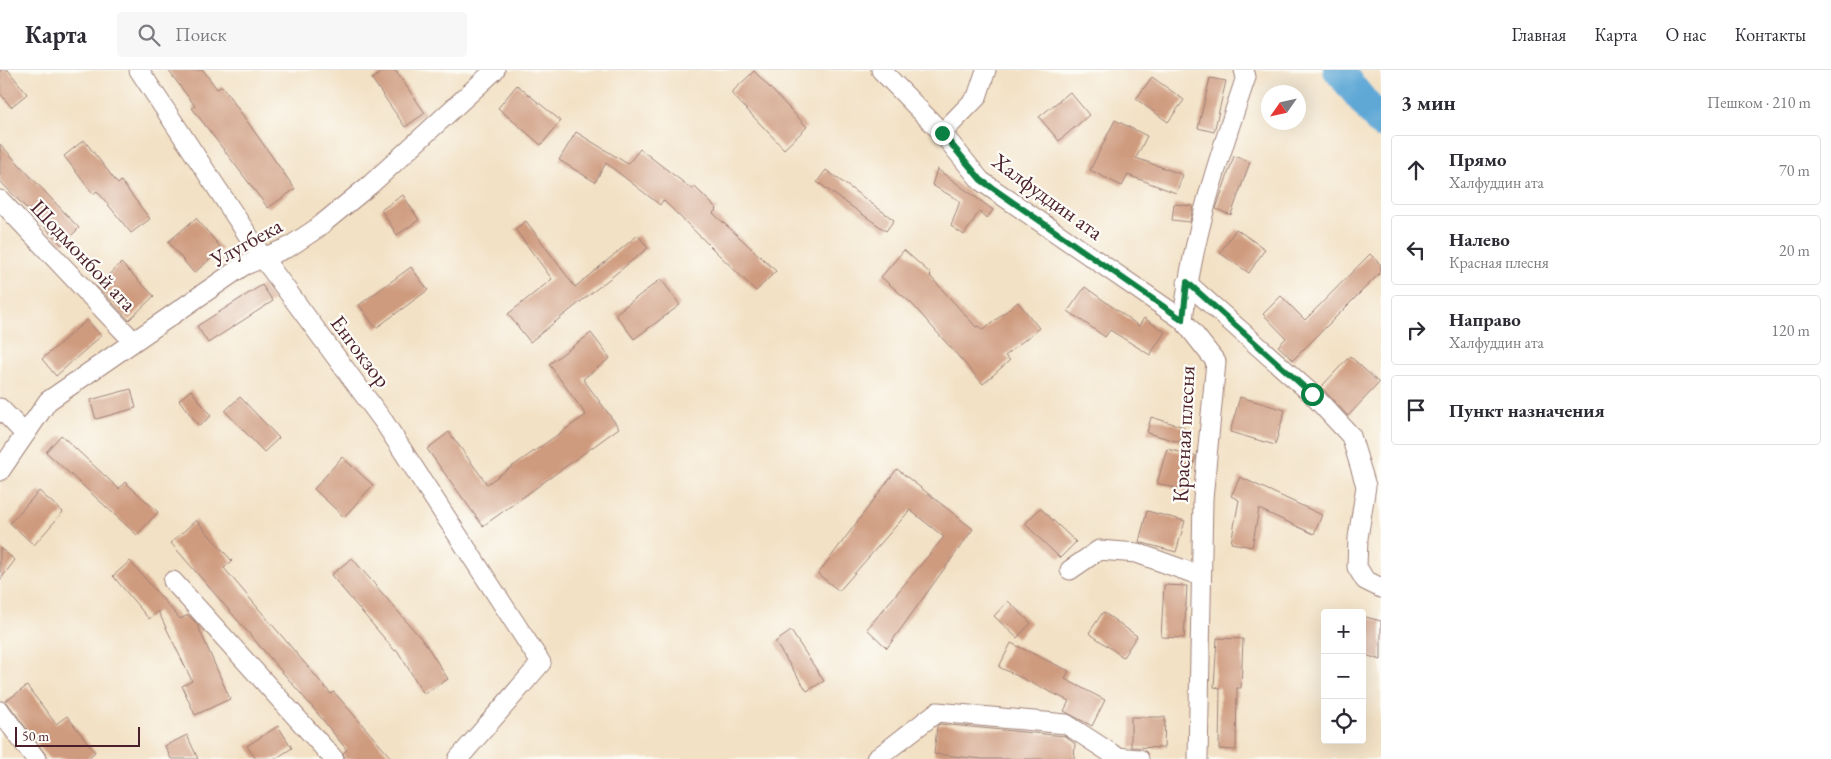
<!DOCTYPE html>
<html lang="ru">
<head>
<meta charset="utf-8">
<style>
  body { margin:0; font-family:"EB Garamond",serif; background:#f7f7f7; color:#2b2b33 }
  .controls { position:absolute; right:15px; bottom:15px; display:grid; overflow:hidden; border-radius:5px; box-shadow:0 5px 20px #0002 }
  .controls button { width:45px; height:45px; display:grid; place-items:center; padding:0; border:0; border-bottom:1px solid #e1e1e2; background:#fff; color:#2b2b33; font:25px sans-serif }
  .compass { position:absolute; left:1261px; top:15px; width:45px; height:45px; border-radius:50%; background:#fff; box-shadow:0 5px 20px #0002; rotate:236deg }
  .scale { position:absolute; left:15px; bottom:12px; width:125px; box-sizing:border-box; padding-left:5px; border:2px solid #4a1f2b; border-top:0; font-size:14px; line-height:18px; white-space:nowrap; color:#4a1f2b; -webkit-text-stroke:4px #fdfcf7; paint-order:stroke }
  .stop { position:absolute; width:15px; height:15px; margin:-11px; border:4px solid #0b8043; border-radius:50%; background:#fff }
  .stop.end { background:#0b8043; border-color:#fff; box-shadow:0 1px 5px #0008 }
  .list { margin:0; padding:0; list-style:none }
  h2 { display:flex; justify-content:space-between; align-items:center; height:65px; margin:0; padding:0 20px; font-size:21px }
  h2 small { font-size:16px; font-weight:400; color:#7c7c81 }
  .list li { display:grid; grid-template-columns:32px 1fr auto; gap:15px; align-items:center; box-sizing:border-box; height:70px; margin:0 10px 10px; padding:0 10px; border:1px solid #e1e1e2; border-radius:5px }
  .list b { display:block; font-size:19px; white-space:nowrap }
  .list p { margin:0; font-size:16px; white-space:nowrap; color:#7c7c81 }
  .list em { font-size:16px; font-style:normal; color:#7c7c81 }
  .icon { flex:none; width:28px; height:28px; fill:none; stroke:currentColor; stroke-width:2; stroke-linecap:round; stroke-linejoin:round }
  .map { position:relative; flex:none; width:1381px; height:689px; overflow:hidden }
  header { display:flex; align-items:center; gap:30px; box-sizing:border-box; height:70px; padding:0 25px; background:#fff; border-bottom:1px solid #e1e1e2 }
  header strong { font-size:24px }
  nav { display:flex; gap:28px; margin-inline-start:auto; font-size:18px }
  .search { width:350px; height:45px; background:#f7f7f7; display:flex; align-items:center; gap:12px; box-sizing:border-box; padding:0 18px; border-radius:5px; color:#7c7c81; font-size:19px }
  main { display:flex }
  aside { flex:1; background:#fff }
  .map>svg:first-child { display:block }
</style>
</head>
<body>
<header>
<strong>Карта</strong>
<div class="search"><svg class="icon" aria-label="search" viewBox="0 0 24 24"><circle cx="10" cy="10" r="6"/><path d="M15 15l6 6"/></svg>Поиск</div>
<nav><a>Главная</a><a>Карта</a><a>О нас</a><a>Контакты</a></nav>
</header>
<main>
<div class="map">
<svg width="1381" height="689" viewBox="0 0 1381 689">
  <rect width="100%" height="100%" fill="#fdfcf7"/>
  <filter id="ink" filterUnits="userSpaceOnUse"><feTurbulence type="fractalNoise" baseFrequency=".02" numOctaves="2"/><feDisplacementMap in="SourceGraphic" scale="10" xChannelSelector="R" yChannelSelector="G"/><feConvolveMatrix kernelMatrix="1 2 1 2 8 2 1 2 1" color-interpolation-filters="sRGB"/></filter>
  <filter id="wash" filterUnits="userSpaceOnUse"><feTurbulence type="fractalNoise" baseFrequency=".0096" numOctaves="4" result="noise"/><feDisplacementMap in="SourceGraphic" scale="20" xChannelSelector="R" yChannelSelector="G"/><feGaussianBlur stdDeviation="1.12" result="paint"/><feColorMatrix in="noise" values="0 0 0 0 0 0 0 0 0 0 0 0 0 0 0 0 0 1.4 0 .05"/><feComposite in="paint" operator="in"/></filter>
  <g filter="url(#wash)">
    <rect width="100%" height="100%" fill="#f2e1c5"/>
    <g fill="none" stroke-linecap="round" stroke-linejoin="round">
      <polyline stroke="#5ea8d6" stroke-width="30" points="1338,0 1381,53"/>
    </g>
    <g id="blocks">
      <g fill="#cf9b7f">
        <polygon points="0,0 8,0 27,24 11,37 0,23"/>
        <polygon points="168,0 203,0 217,19 222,16 295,119 268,138 192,38 195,36"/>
        <polygon points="386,0 395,0 425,43 405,57 372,9"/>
        <polygon points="754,1 807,57 784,79 731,23"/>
        <polygon points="1152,7 1184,30 1168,52 1136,29"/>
        <polygon points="1210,8 1226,11 1214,62 1198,58"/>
        <polygon points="517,15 561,51 541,75 498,38"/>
        <polygon points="1070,22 1089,45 1059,71 1039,47"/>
        <polygon points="1115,50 1147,66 1136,88 1183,105 1176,123 1128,105 1122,116 1090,100"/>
        <polygon points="576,62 628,94 640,79 692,119 695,117 717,139 713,143 776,201 756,221 663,130 660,135 606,93 595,112 559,90"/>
        <polygon points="84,70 118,114 121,111 150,149 131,163 97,121 93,124 64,86"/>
        <polygon points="0,74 79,158 62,175 0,111"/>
        <polygon points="1234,86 1250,92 1231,145 1216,139"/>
        <polygon points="937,99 993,140 987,148 979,142 964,165 951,156 960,131 932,115"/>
        <polygon points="826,100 894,150 886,161 817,112"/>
        <polygon points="403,125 419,150 397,165 381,140"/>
        <polygon points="1174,134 1193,136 1190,152 1172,150"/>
        <polygon points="196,148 222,179 194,203 168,172"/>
        <polygon points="526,151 575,217 638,165 648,178 530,272 508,244 552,209 515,159"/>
        <polygon points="1236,159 1265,179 1249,203 1220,183"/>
        <polygon points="904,180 931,204 930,206 976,257 978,256 983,260 1018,232 1039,258 1005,286 1010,290 983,314 911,233 881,207"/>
        <polygon points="1370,184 1381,195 1381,202 1293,290 1278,276 1286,268 1263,244 1281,226 1305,250"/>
        <polygon points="121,193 154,226 129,250 97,216"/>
        <polygon points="411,197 428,220 376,258 359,235"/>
        <polygon points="661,209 680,235 634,269 615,244"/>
        <polygon points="262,215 273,231 208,273 197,256"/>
        <polygon points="1085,217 1139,256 1144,248 1165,262 1150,285 1110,260 1105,267 1068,241"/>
        <polygon points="87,250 101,266 56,306 42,289"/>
        <polygon points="591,263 610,288 583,309 619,358 483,456 427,379 449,362 487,414 586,345 549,294"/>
        <polygon points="1350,286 1379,313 1348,346 1321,317"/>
        <polygon points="131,319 136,338 96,349 90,330"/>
        <polygon points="191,320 211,346 199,356 179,330"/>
        <polygon points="240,327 279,368 264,382 225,341"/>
        <polygon points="1240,327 1285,340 1275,375 1230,362"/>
        <polygon points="1151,347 1184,357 1180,372 1147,363"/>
        <polygon points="61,365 119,419 125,412 158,442 137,465 46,382"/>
        <polygon points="1167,379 1196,386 1186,421 1157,413"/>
        <polygon points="342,387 373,415 344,447 314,419"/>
        <polygon points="897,399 973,459 887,578 867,559 944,467 910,440 839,521 818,504"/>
        <polygon points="1240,407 1322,445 1314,464 1259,439 1252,477 1231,473 1239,430 1231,426"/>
        <polygon points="39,421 63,442 34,475 10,453"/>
        <polygon points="1040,438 1076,472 1060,488 1025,454"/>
        <polygon points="1147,441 1185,451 1176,482 1139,472"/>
        <polygon points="196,450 232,491 224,498 331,624 334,622 392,689 345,689 343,683 347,680 314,639 171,473"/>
        <polygon points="0,478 15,490 0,510"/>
        <polygon points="352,488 425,573 448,609 424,624 397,580 395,581 331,505"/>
        <polygon points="130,491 180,549 188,545 197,554 230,629 195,645 182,616 192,611 158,541 149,549 113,506"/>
        <polygon points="1164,515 1187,516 1184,568 1161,567"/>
        <polygon points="1008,531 1031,553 1017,568 994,546"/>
        <polygon points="1103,542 1137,566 1123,587 1089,563"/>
        <polygon points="1362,546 1381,551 1381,590 1362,584"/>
        <polygon points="791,561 824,611 807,621 775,572"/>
        <polygon points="1217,568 1243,569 1241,618 1237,618 1236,680 1219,679 1220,618 1214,617"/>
        <polygon points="1011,573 1069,601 1065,609 1105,630 1092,656 1064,641 1069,631 999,597"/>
        <polygon points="27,616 56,654 67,646 95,682 87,689 49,689 6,631"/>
        <polygon points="1131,647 1165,647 1164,678 1131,677"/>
        <polygon points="939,654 1065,666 1075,674 1074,689 982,689 934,684 937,657"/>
        <polygon points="278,656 292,678 275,689 256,689 247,676"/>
        <polygon points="187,665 198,689 171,689 165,676"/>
      </g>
    </g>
  </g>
  <g filter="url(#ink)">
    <use href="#blocks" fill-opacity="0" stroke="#9e8078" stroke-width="1"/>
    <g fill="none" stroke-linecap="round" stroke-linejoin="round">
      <g stroke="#9e8078" stroke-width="21">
        <g id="minor">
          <polyline points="139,0 263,188 384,352 541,593 458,689"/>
          <polyline points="881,0 942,63 981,111 1183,250"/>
          <polyline points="942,63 977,27 986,0"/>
          <polyline points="0,130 133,271"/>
          <polyline points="1187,213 1312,324 1351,366 1366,416 1358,468 1357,497 1365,510 1381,518"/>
          <polyline points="0,338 25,364"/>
          <polyline points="0,401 48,331 243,196 289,177 316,159 371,114 495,0"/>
          <polyline points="1070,500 1099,480 1137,483 1201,506"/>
          <polyline points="173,511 334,689"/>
          <polyline points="0,641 36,689"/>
          <polyline points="876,689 937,642 1066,654 1117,687 1139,689"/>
          <path d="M1198,689L1203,429L1216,292L1183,250C1192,167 1219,87 1246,7L1244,0"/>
        </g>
      </g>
      <use href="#minor" stroke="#fff" stroke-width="19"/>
    </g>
  </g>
  <g fill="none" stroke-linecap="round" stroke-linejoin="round" filter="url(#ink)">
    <polyline stroke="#0b8043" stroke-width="6" points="942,63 981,110 1183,250 1187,212 1312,324"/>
  </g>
  <g text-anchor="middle" stroke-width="4.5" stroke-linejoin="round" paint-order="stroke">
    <g font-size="22" fill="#4a1f2b" stroke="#fdfcf7">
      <text transform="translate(1048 126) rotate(36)" y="8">Халфуддин ата</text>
      <text transform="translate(246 172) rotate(-29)" y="8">Улугбека</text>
      <text transform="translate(84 185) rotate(47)" y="8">Шодмонбой ата</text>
      <text transform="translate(361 281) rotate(53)" y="8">Енгокзор</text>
      <text transform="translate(1183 364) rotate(-87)" y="8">Красная плесня</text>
    </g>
  </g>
</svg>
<div class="controls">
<button>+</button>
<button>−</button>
<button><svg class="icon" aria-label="locate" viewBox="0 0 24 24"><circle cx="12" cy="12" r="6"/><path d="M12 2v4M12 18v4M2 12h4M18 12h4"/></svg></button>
</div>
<svg class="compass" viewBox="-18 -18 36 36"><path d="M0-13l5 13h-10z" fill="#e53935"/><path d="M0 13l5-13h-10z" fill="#7c7c81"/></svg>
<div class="scale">50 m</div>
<div class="stop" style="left:1312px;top:324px"></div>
<div class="stop end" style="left:942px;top:63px"></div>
</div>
<aside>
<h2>3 мин<small>Пешком · 210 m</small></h2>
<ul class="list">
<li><svg class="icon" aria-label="ahead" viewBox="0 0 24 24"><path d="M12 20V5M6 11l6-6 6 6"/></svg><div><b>Прямо</b><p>Халфуддин ата</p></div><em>70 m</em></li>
<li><svg class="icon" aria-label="left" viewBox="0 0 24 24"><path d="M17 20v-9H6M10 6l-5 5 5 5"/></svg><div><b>Налево</b><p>Красная плесня</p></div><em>20 m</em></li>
<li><svg class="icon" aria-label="right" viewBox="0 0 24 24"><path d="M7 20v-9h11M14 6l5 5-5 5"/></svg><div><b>Направо</b><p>Халфуддин ата</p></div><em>120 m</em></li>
<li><svg class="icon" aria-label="arrive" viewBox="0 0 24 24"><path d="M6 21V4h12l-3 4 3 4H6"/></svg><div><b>Пункт назначения</b></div></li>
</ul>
</aside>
</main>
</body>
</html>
